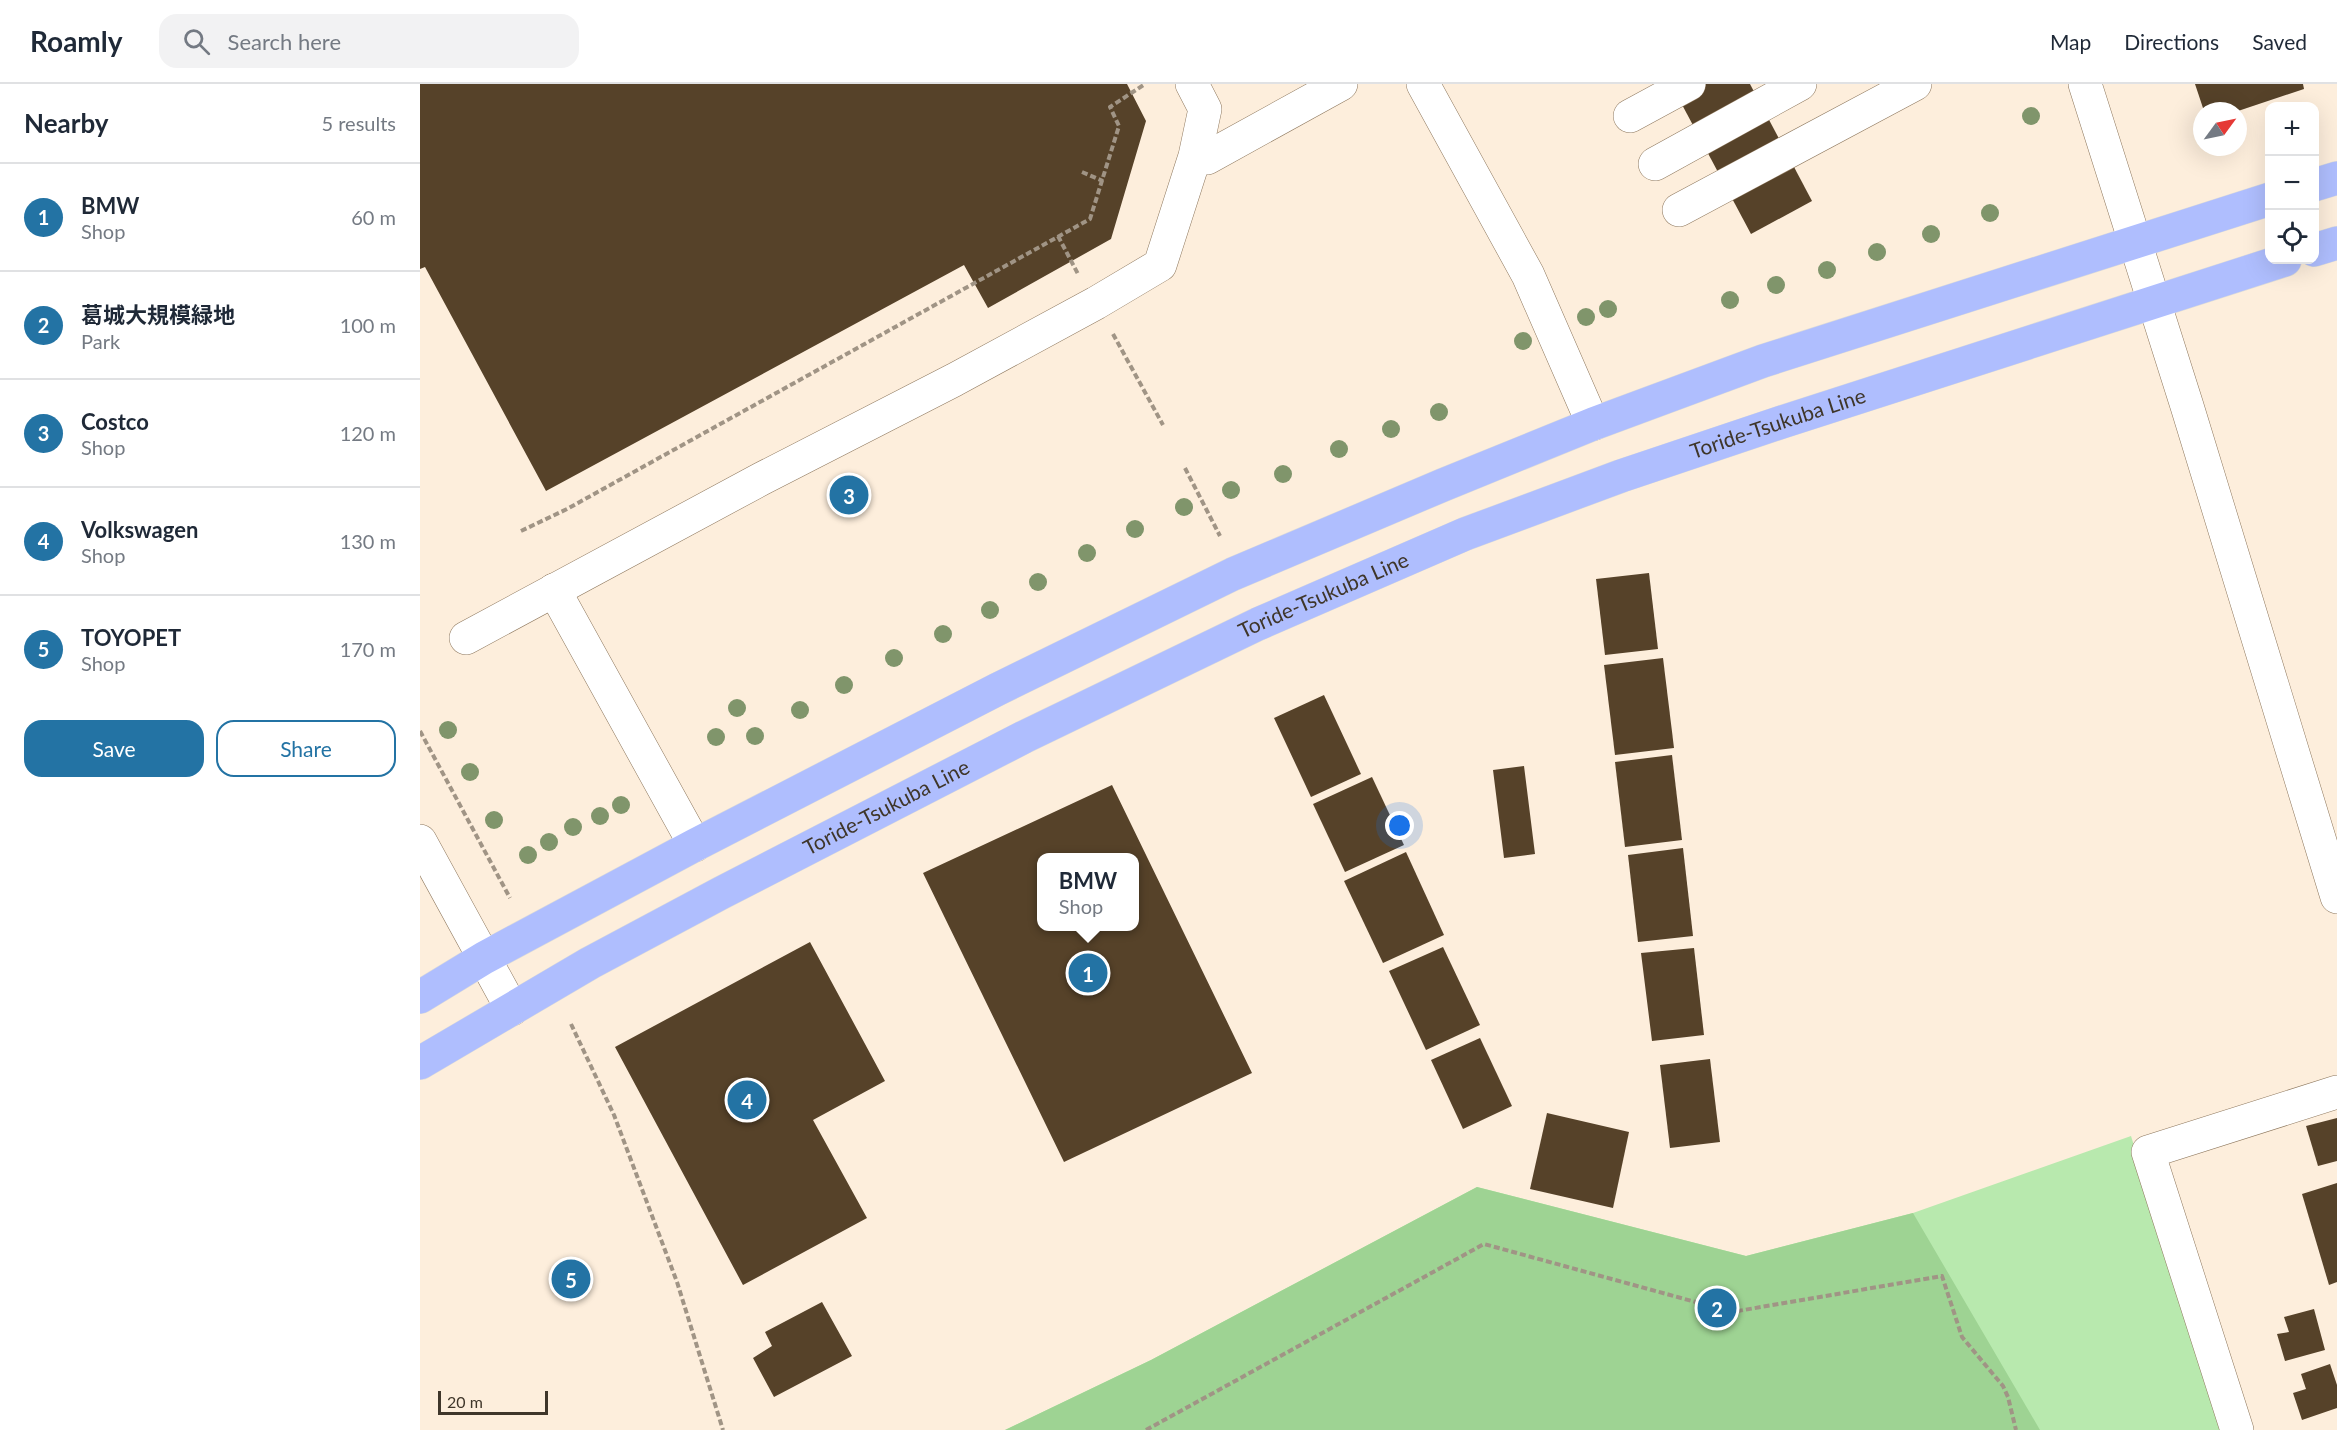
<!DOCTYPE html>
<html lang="en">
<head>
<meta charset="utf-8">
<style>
  body { margin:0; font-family:Lato,"Noto Sans JP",sans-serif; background:#f2f2f3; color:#1f2937 }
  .controls { position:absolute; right:18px; top:18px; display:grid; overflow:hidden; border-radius:12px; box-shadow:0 6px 24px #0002 }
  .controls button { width:54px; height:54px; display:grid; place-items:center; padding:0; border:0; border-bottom:2px solid #e0e1e3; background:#fff; color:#1f2937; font:30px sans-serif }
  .compass { position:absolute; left:1773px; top:18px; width:54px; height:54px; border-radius:50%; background:#fff; box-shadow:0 6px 24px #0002; rotate:57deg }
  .scale { position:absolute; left:18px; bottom:15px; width:110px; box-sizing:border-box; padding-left:6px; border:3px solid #3f362a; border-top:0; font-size:16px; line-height:21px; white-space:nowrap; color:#3f362a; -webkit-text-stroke:4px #fdeedc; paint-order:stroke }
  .you { position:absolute; left:980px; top:742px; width:21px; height:21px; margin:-15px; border:4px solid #fff; border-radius:50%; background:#1a73e8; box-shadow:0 0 0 9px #1a73e833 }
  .badge { display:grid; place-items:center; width:39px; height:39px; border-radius:50%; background:#2373a4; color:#fff; font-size:20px; font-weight:700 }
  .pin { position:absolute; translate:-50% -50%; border:3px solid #fff; box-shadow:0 2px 6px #0006 }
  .popup { position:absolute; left:617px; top:769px; width:102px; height:78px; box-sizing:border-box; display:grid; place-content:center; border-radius:12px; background:#fff; filter:drop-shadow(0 2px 4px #0005); font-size:20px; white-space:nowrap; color:#747a83 }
  .popup b { font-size:22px; color:#1f2937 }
  .popup::after { content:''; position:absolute; left:50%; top:100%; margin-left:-12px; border:12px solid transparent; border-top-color:#fff }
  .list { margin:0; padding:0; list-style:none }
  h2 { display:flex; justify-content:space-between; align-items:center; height:78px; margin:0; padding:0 24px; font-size:26px }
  h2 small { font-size:20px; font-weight:400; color:#747a83 }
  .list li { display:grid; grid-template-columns:39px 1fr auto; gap:18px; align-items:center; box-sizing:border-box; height:108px; padding:0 24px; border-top:2px solid #e0e1e3 }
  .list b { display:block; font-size:22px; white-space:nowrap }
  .list p { margin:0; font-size:20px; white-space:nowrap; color:#747a83 }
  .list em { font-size:20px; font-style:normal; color:#747a83 }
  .actions { display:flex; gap:12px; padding:18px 24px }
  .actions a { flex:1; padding:14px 0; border:2px solid #2373a4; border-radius:18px; text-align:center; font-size:21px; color:#2373a4 }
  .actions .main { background:#2373a4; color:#fff }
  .icon { flex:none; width:33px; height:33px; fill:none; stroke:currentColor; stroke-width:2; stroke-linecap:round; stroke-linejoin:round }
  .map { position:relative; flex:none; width:1917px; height:1346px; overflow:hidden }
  header { display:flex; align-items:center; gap:36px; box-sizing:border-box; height:84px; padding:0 30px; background:#fff; border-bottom:2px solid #e0e1e3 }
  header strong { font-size:28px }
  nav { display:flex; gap:33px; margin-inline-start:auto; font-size:21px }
  .search { width:420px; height:54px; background:#f2f2f3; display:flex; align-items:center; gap:15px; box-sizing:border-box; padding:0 21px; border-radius:18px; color:#747a83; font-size:22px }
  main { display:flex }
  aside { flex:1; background:#fff }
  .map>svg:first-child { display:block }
</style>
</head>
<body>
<header>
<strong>Roamly</strong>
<div class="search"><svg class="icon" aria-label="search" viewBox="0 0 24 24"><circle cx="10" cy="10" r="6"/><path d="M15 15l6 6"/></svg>Search here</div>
<nav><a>Map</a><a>Directions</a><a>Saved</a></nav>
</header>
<main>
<aside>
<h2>Nearby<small>5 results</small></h2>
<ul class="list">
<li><span class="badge">1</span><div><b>BMW</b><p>Shop</p></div><em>60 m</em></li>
<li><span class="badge">2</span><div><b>葛城大規模緑地</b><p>Park</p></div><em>100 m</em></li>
<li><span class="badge">3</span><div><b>Costco</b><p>Shop</p></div><em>120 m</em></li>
<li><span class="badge">4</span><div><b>Volkswagen</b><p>Shop</p></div><em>130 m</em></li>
<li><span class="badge">5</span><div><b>TOYOPET</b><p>Shop</p></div><em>170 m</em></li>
</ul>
<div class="actions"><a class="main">Save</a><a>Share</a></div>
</aside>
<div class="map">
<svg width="1917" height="1346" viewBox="0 0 1917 1346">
  <rect width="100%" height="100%" fill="#fdeedc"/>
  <polygon fill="#b8e9ae" points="1711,1052 1803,1346 585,1346 731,1276 1057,1103 1326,1172 1493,1129"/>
  <polygon fill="#9ed393" points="1057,1103 1326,1172 1493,1129 1620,1346 585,1346 731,1276"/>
  <g fill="#564229" fill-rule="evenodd">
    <polygon points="0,0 707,0 726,37 691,155 568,224 544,181 126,407 5,183 0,185"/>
    <polygon points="1251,0 1330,0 1392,117 1331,150"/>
    <polygon points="1775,0 1883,0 1884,5 1818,27 1784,27"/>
    <polygon points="1229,489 1238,565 1185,571 1176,495"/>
    <polygon points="1243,574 1254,664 1195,671 1184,581"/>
    <polygon points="904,611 941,690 891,713 854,634"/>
    <polygon points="1252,671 1262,756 1205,763 1195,678"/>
    <polygon points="1104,682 1115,770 1084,774 1073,686"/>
    <polygon points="952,693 984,761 925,788 893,720"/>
    <path d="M692,701L832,989L644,1078L503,789ZM622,774H714V842H622Z"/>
    <polygon points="1263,764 1273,852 1218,858 1208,771"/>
    <polygon points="986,768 1024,851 963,879 924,797"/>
    <polygon points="390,858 465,997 393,1036 447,1134 323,1201 195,963"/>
    <polygon points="1023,863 1060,941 1006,966 969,887"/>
    <polygon points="1274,864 1284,951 1232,957 1221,869"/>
    <polygon points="1060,954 1092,1022 1043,1045 1011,976"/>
    <polygon points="1290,975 1300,1058 1250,1064 1240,981"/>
    <polygon points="1127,1029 1209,1048 1193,1124 1110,1105"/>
    <polygon points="1917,1034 1917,1077 1898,1082 1886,1042"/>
    <polygon points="1917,1099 1917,1198 1909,1201 1882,1110"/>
    <polygon points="402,1218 432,1272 354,1313 333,1274 352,1262 345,1248"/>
    <polygon points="1894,1225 1905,1266 1865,1277 1857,1250 1869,1248 1864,1233"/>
    <polygon points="1910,1280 1917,1301 1917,1324 1882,1336 1873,1309 1886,1305 1881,1290"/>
  </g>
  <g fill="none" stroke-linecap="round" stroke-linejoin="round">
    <g stroke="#8e785e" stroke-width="34">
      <g id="minor">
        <polyline points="1003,0 1108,191 1173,340"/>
        <polyline points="1665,0 1767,322 1917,813"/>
        <polyline points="1210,32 1269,0"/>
        <polyline points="787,74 921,0"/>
        <polyline points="1235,80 1380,0"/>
        <polyline points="1259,126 1495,0"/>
        <polyline points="134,506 275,761"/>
        <polyline points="46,554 341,395 534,296 676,219 740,181 775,72 785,25 772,0"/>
        <polyline points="0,757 92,925"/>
        <polyline points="1817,1346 1728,1068 1917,1008"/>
      </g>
    </g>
    <g stroke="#dcdbd9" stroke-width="34">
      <g id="major">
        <polyline points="1894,101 1917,94"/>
        <polyline points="1894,166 1917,159"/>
        <polyline points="0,913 64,874 275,761 578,605 813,490 1023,401 1173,340 1343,277 1850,115"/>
        <path id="s1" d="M0,979L170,879L301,809L604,653L838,540L1045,450L1201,392L1362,338L1865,176"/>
      </g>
    </g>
    <g stroke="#a09485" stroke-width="4" stroke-dasharray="6 3" stroke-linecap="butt">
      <polyline points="662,88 683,97"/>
      <polyline points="638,152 658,190"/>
      <polyline points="693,250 743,341"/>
      <polyline points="765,384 800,452"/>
      <polyline points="101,447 147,425 670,135 699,42 690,23 725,0"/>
      <polyline points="0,647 90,814"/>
      <polyline points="151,940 194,1031 257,1198 303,1346"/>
      <polyline points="726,1346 1064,1160 1312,1228 1522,1192 1542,1253 1583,1302 1588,1313 1596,1346"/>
    </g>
    <use href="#minor" stroke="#fff" stroke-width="33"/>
    <use href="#major" stroke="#afbefe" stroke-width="33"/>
  </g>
  <g fill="#80956b">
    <circle cx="1611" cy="32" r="9"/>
    <circle cx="1570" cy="129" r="9"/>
    <circle cx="1511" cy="150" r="9"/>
    <circle cx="1457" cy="168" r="9"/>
    <circle cx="1407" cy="186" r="9"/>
    <circle cx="1356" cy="201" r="9"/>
    <circle cx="1310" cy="216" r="9"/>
    <circle cx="1188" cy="225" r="9"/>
    <circle cx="1166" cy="233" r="9"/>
    <circle cx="1103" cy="257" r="9"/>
    <circle cx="1019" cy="328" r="9"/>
    <circle cx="971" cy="345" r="9"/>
    <circle cx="919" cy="365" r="9"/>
    <circle cx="863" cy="390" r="9"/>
    <circle cx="811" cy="406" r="9"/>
    <circle cx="764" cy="423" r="9"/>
    <circle cx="715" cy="445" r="9"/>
    <circle cx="667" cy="469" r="9"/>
    <circle cx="618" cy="498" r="9"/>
    <circle cx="570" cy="526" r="9"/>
    <circle cx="523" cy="550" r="9"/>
    <circle cx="474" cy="574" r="9"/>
    <circle cx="424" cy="601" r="9"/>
    <circle cx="317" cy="624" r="9"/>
    <circle cx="380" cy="626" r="9"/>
    <circle cx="28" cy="646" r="9"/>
    <circle cx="335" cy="652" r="9"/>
    <circle cx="296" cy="653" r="9"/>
    <circle cx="50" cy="688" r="9"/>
    <circle cx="201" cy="721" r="9"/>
    <circle cx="180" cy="732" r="9"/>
    <circle cx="74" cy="736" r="9"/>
    <circle cx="153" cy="743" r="9"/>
    <circle cx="129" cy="758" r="9"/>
    <circle cx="108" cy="771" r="9"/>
  </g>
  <g text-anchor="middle" stroke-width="6" stroke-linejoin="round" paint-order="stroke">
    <g font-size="21" fill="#3f362a" stroke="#fdeedc">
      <text dy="7" stroke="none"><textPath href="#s1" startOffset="1504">Toride-Tsukuba Line</textPath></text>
      <text dy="7" stroke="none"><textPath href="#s1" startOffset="1018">Toride-Tsukuba Line</textPath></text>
      <text dy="7" stroke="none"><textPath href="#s1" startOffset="532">Toride-Tsukuba Line</textPath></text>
    </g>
  </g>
</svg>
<div class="controls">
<button>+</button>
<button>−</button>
<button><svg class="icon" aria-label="locate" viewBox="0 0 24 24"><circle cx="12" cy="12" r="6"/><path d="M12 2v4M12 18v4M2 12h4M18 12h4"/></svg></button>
</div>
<svg class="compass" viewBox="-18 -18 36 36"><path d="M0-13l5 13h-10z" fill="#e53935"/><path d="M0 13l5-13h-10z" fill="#747a83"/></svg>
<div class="scale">20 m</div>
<div class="you"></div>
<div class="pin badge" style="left:668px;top:889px">1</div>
<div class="popup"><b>BMW</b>Shop</div>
<div class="pin badge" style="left:1297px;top:1224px">2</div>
<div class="pin badge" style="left:429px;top:411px">3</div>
<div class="pin badge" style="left:327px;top:1016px">4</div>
<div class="pin badge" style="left:151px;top:1195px">5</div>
</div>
</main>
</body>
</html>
